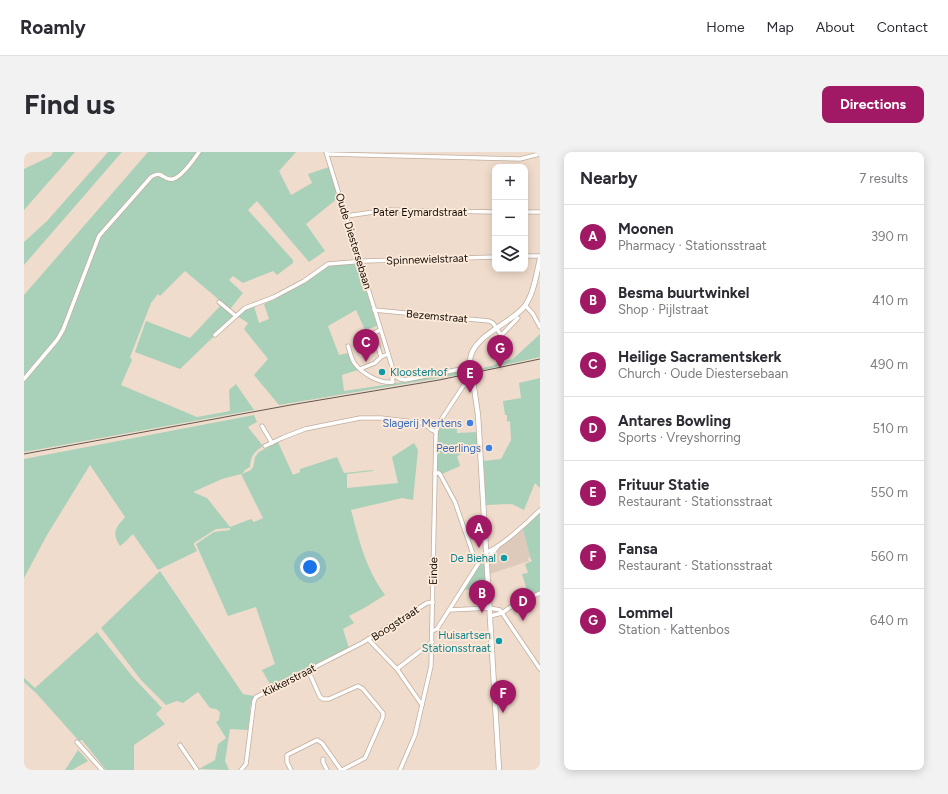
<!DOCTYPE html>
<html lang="en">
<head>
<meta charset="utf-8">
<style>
  body { margin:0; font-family:Figtree,sans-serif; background:#f2f2f3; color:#2b2b33 }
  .controls { position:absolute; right:12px; top:12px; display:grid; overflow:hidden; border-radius:8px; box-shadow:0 2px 10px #0003 }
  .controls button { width:36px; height:36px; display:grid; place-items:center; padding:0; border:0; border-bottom:1px solid #e1e1e2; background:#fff; color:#2b2b33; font:20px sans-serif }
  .you { position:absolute; left:286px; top:415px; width:14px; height:14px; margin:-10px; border:3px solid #fff; border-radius:50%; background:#1a73e8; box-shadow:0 0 0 6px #1a73e833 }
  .badge { display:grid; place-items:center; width:26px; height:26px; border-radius:50%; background:#a11864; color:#fff; font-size:13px; font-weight:700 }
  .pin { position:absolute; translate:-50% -33px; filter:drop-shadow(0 1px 2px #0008) }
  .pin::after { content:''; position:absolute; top:21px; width:14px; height:12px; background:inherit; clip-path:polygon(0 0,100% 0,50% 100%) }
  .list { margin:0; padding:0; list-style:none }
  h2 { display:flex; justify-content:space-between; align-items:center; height:52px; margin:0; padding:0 16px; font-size:17px }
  h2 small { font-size:13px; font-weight:400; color:#7c7c81 }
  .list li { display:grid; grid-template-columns:26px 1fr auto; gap:12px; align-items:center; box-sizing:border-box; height:64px; padding:0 16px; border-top:1px solid #e1e1e2 }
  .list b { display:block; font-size:15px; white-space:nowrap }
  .list p { margin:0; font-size:13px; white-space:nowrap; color:#7c7c81 }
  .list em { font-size:13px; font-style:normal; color:#7c7c81 }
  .icon { flex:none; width:22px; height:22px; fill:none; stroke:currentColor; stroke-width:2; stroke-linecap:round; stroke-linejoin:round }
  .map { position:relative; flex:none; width:516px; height:618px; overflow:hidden; border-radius:8px }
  header { display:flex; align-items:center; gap:24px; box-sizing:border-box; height:56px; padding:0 20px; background:#fff; border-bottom:1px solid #e1e1e2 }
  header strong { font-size:19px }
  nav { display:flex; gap:22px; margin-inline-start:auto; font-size:14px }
  .intro { display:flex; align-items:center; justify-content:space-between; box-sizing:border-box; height:96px; padding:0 24px }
  h1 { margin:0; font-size:28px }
  .button { padding:10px 18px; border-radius:8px; background:#a11864; color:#fff; font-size:14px; font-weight:700 }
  main { display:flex; gap:24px; padding:0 24px }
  aside { flex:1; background:#fff; border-radius:8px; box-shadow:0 2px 10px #0003 }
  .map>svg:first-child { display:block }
</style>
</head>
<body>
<header>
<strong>Roamly</strong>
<nav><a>Home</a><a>Map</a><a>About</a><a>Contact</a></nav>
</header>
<div class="intro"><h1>Find us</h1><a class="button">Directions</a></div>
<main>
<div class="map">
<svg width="516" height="618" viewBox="0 0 516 618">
  <rect width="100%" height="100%" fill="#f0dccc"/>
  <polygon fill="#decabb" points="499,376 506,405 504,406 505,409 466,422 465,412 468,404 479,392"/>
  <g fill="#a9d0b8" fill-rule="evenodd">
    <polygon points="29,0 51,0 0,58 0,17 27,4"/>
    <polygon points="84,0 98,0 0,113 0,90 23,69"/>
    <polygon points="124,0 272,0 255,19 267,43 288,31 284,22 305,15 314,46 282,72 301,99 285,110 233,49 224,58 269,108 269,111 253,123 249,119 219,131 209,124 205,128 219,141 206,157 161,119 136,144 134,142 127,151 106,205 108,208 97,233 173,265 206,259 205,238 212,232 230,258 0,300 0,143"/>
    <polygon points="331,111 334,113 336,118 353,174 341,178 332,158 304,174 315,203 324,201 327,209 334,218 318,223 320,239 380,230 444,217 445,221 255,253 230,223 244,207 220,177 224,171 213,164 222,157 230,154 235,171 245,167 240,152 251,147 285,127 303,114"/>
    <polygon points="197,153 210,165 156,217 111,200 122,169 166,186"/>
    <polygon points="516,182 516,205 450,220 449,218 468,214 474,211 489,207"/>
    <polygon points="516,226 516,336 511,331 500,358 488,352 462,353 459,309 477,307 487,288 486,269 483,270 483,263 481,263 479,249 497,246 495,231"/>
    <path d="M230,263L233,270L224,275L239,294C230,300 227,303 226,315L221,318L218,322L227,318L229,315L231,305L235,300L254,290L269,323L276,320V317L313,305L320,321L349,318V319L323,322V336L374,331L368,305L390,291L394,298L389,348L378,346L327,358C336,391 341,415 361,443L342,455L325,464L330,471L319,477L325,496L247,534L238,518L251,512L232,455L204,464L172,392L190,380L206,378V376L192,377L170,391V393L173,399L134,418L109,382L101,390L96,394C87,380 92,376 101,365L66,313L23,383L0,426V307ZM217,322L239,366L230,370L227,367L206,375L183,346L169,340L198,327Z"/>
    <polygon points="415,274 433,274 433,281 453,280 454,295 433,304 436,314 418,322 413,317 413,281"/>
    <polygon points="516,361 516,439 502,446 502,435 498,422 504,421 501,412 508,409 506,405 499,377"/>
    <polygon points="457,410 460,410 462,436 440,438"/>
    <polygon points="136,419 219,542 230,544 227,551 224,578 206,577 201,609 205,618 175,617 191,608 194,592 202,586 192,570 195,568 196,560 192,557 186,556 174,540 159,551 153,549 142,553 117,528 77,476"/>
    <polygon points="73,480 108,524 138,556 132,562 141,572 110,593 110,618 82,618 58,588 55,589 13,542 0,530 0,526 11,536"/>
    <polygon points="54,598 64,609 48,618 41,618"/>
  </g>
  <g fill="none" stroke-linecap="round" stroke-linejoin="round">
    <g stroke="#c0ae9e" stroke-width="5">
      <g id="minor">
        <polyline points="302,0 371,224 376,227 381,228 447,215"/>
        <polyline points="303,2 496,7 516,2"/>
        <polyline points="501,60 516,60"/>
        <polyline points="322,64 364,58 471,60"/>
        <polyline points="501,104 516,104"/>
        <polyline points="195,150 212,164"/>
        <polyline points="501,153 509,162 516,175"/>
        <polyline points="350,158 465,169 469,171 477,183"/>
        <polyline points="356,178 350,181 357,205 364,202"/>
        <polyline points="191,183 221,156 250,145 280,129 304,112 341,109 471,105"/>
        <path d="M324,194C326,199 327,207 331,212C339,222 356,232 369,230L368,226L371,224"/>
        <polyline points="467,194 494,166"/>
        <polyline points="336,217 351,211 357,205"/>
        <path d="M0,227L33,188L39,178L75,84L127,25C140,17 139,30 149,27C158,25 170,7 175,0"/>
        <polyline points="238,274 248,291"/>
        <polyline points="241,294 258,286 281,277 336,266 357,266 399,271 408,278 412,280"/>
        <polyline points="411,321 415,321 417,324 431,350 449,402 456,409"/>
        <path d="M462,400C475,397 506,368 516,358"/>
        <polyline points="425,458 466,456 476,458 516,517"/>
        <polyline points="478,461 485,456 516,441"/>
        <polyline points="466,464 478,461"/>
        <polyline points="408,479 413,477 456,409 463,407 474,394"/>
        <polyline points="344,487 373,517 398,553"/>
        <polyline points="373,517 408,490"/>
        <polyline points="284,518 296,545 299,547 305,547 334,534 339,537 359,561 359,565 341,606 318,618"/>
        <polyline points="53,590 78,618"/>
        <polyline points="156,593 173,618"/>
        <polyline points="299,607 299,610 303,618"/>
        <polyline points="217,618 222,612 230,549 232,545 338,491 403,451 409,450"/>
        <polyline points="267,618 263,610 263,603 293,588 298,591 317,618"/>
        <polyline points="376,618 391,583 407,514 412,280 415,271 440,233 449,229"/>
      </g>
    </g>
    <g stroke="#c0ae9e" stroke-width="6">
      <path id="major" d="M475,618L454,263L446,208C448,184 486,172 500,155C510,142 512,123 516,107"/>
    </g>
    <use href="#minor" stroke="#fff" stroke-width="3.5"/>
    <use href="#major" stroke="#fff" stroke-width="4.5"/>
    <polyline stroke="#62574d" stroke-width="1" points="0,302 272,252 415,228 516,207"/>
  </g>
  <g fill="#0f9aa8" stroke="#fdead9" stroke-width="1.5">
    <circle cx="358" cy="220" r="4"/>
    <circle cx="480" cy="406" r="4"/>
    <circle cx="475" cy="489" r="4"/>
  </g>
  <g fill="#3f7fe0" stroke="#fdead9" stroke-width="1.5">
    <circle cx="446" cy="271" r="4"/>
    <circle cx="465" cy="296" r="4"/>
  </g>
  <g text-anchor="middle" stroke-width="3.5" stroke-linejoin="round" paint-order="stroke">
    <g font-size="11" fill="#130d07" stroke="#fdead9">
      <text x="396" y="64">Pater Eymardstraat</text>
      <text transform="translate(330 89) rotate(73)" y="4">Oude Diestersebaan</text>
      <text transform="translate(403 107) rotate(-2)" y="4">Spinnewielstraat</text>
      <text transform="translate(413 164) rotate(5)" y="4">Bezemstraat</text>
      <text transform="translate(409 419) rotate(-89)" y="4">Einde</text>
      <text transform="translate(371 471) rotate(-33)" y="4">Boogstraat</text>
      <text transform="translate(265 528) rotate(-27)" y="4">Kikkerstraat</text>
    </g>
    <g font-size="11" fill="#0d838f" stroke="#fdead9" text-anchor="end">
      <text x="366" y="224" text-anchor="start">Kloosterhof</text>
      <text x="472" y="410">De Biehal</text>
      <text x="467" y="487">Huisartsen<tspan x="467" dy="13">Stationsstraat</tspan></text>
    </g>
    <g font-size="11" fill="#366cbe" stroke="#fdead9" text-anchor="end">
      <text x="438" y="275">Slagerij Mertens</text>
      <text x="457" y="300">Peerlings</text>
    </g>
  </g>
</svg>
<div class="controls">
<button>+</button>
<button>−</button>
<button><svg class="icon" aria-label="layers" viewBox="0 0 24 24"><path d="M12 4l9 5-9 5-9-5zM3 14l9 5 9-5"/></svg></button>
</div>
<div class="you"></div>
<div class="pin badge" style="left:455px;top:396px">A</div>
<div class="pin badge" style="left:458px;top:461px">B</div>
<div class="pin badge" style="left:342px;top:210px">C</div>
<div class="pin badge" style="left:499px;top:469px">D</div>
<div class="pin badge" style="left:446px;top:241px">E</div>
<div class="pin badge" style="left:479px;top:561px">F</div>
<div class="pin badge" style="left:476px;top:216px">G</div>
</div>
<aside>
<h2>Nearby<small>7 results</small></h2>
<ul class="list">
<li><span class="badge">A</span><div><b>Moonen</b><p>Pharmacy · Stationsstraat</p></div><em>390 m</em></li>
<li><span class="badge">B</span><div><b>Besma buurtwinkel</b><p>Shop · Pijlstraat</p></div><em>410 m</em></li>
<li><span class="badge">C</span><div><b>Heilige Sacramentskerk</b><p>Church · Oude Diestersebaan</p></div><em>490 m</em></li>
<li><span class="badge">D</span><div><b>Antares Bowling</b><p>Sports · Vreyshorring</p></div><em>510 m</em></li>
<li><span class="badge">E</span><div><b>Frituur Statie</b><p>Restaurant · Stationsstraat</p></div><em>550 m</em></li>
<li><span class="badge">F</span><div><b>Fansa</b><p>Restaurant · Stationsstraat</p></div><em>560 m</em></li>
<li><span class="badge">G</span><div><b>Lommel</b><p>Station · Kattenbos</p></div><em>640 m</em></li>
</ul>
</aside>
</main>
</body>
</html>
